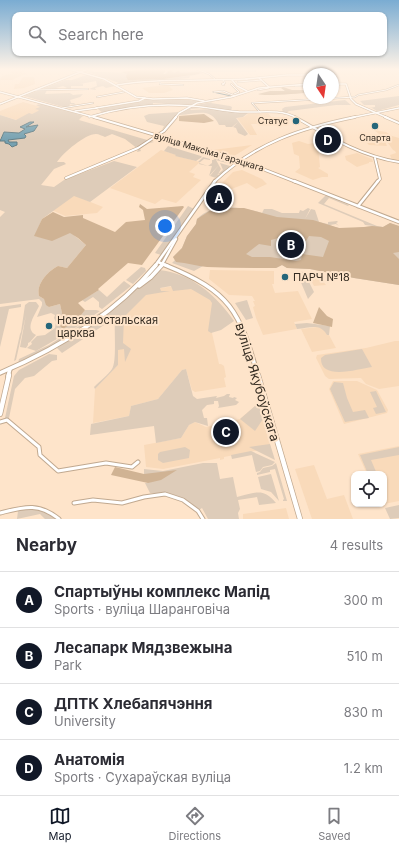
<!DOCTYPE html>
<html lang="en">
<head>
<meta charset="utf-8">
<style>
  body { margin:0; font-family:Inter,sans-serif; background:#f7f7f7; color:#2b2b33 }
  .controls { position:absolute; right:12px; bottom:12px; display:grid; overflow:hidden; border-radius:8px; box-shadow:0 1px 3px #0004 }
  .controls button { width:36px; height:36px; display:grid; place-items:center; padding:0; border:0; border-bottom:1px solid #e1e1e2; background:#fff; color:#2b2b33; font:20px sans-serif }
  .compass { position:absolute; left:303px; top:68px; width:36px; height:36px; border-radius:50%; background:#fff; box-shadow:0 1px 3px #0004; rotate:167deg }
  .you { position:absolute; left:165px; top:226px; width:14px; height:14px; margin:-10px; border:3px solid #fff; border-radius:50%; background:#1a73e8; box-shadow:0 0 0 6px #1a73e833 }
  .badge { display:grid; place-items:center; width:26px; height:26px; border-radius:50%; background:#111827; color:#fff; font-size:13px; font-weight:700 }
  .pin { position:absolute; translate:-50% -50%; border:2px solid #fff; box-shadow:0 1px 4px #0006 }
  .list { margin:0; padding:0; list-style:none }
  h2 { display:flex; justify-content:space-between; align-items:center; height:52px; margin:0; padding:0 16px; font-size:17px }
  h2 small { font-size:13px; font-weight:400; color:#7c7c81 }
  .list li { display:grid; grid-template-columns:26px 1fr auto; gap:12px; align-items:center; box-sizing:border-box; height:56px; padding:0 16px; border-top:1px solid #e1e1e2 }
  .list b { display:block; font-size:15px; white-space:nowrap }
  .list p { margin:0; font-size:13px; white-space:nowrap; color:#7c7c81 }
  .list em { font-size:13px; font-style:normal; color:#7c7c81 }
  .icon { flex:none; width:22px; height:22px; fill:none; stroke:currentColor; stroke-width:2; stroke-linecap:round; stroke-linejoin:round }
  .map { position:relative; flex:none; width:399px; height:519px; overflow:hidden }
  .search { position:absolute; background:#fff; box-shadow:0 1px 3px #0004; left:12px; right:12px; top:12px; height:44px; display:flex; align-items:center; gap:10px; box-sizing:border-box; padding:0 14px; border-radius:8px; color:#7c7c81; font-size:15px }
  .sheet { height:276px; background:#fff }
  nav { display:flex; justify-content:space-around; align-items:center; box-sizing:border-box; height:56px; border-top:1px solid #e1e1e2; background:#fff; font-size:11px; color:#7c7c81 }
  nav a { display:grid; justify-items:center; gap:2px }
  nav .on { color:#111827 }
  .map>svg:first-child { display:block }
</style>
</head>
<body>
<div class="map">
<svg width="399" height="519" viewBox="0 0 399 519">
  <rect width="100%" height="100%" fill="#fee4ca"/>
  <g fill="#f9daba">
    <polygon points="12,69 26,69 25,71 21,73 27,73 12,80 0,80 2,76 13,73 10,73"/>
    <polygon points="23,77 34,77 35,84 24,88 14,89 15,84 19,84"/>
    <polygon points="164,85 169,86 173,90 164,93 149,93 142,88"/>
    <polygon points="23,102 44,108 35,113 17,120 0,115 0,111"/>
    <polygon points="268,113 272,118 260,119 264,124 251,124 257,135 250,135 237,118 244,117 248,114"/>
    <polygon points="374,130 386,132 392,136 399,138 399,160 392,160 390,155 396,153 395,151 393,150 385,139"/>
    <polygon points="378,135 384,139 387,146 369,145 364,140 375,138"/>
    <polygon points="328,136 337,141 318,148 320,167 318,168 328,174 328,177 322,177 313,180 295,172 300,168 299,156 294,154 292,143 299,141 308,144 314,143 324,140 322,138"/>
    <polygon points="252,145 234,156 213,150"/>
    <polygon points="161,150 177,155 176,156 200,162 189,172 195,174 193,177 201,180 176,203 162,199 155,204 110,188"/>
    <polygon points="357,153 372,159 373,162 369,162 369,163 357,167 346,160 345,156"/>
    <polygon points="242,170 262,179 267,184 256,189 247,183 224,192 217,188 233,172"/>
    <polygon points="59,187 83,199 103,207 97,213 65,216 43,206"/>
    <polygon points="210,270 274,271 274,284 272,284 275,293 298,291 312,319 294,322 297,329 263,335 256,318 253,307 255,306 253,301 255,301 252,296 229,295 209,279"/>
    <polygon points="307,273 320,273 322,280 326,285 314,286"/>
    <polygon points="191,283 214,300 212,333 219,364 221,364 224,366 226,377 224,378 226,387 195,392 192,390 186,369 182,370 158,399 131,406 129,416 93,423 95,389 118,365 118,320 150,290"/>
    <polygon points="317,327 324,329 327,335 329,335 336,348 312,352 301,329"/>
    <polygon points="395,341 399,341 399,386 379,389 366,384 361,378 329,379 325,376 316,358 317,355 366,348"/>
    <polygon points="333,381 357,381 377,390 388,410 387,413 344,424 329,389"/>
    <polygon points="259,405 271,448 224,457 224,459 220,460 220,458 163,469 146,467 144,445 181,438 189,425 195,422 206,427 240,419 255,406"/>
    <polygon points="399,446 399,501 384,504 384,474 367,474 358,454"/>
    <polygon points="314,465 327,499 344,495 353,519 312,519 295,469"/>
    <polygon points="286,508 289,519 243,519 243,514"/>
  </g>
  <g fill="#deccb9" fill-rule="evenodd">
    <path d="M90,69L94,72C119,72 139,74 165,74L167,71L164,69H170L169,70L184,69L189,72L196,71L203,73L190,76L189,78L122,84L85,71L93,69ZM178,70L181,73L193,75L164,79H126L134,74H174L177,73L176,72Z"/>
    <polygon points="89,74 111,82 95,76 93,76 115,86 106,88 103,86 95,88 96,90 89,89 97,86 96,81 80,84 83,84 83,86 71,86 71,89 65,89 67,88 63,86 56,88 61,89 41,90 47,90 45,94 70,93 73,95 83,94 80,97 70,100 71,103 74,103 76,105 70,104 69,107 63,107 24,96 65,80 72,80"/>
    <polygon points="399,96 399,105 377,111 372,108 369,108 375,107 375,105 364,105 360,101"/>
    <polygon points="148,98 189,98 179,99 200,101 202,102 191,106 153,103 153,105 103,113 98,109 140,102"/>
    <polygon points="345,100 351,105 336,105 289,111 286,113 283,112 282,109 285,107"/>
    <polygon points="212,102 211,103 230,106 232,107 231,111 196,105"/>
    <path d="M41,104C54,108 68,111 83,116L78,120L81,118L79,120L154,142L149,143L140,149L141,151L137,152L138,149L125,139L112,134L105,137C102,136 99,134 96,134C85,134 63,153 57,162H64L66,164L54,169L41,185L54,187L64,180L114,161L137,167L90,202L74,196L42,219L35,236L52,240L70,232L86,245L67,268L58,266C48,271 36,284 39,296L44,299L49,307L60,304L62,313L78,319L85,310H96L100,311L69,332L36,351L27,348L32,344L31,342L37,336L45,335L55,328L56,322L54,318L55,315L51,313L37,317L42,305V302L39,299L0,304V217L5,212L0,210V141H5V143L9,144L12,147L16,146L17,142H9L8,140L25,138L24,134L34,131L38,126L26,127L33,122L20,128H24L23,131L18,133L4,132L0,139V115L16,120L29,113L32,114L38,111L39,110L35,109L40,107L36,105Z"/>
    <path d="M191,107L203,108L190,109L191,110L210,109L248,113L243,117L236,118L248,134L245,136L238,133L236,128L233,127L238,122L232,127H226L225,125H218H219C210,105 193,116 178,115Z"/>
    <polygon points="179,112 162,130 164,126 147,122 144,116 149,114"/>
    <polygon points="168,146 201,156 202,157 196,161 175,156 176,155 164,151"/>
    <polygon points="218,155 235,160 230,164 216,160 221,169 218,174 223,170 220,163 230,166 221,175 217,174 220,176 216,178 210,176 219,165 209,176 212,166 208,166 199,164 200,162 198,162 203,157 210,159 210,160 204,159 199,163 208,166 212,163 212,160 215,160 213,159"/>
    <path d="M326,195L349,205L348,206L329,198L324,204L377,226L383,227L390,223L399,226V285L354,278L310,269L287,268L282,265L276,268L203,266L194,271L172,263L175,260L173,257L182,248L187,236L196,224L197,219C213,202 242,207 262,213L264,209H272L282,213H299L300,210L303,211L308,208L310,209L305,219L311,209L315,210L319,222L328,224V222L337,221L338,222L336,223L339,226L336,224L330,225C343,232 360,227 374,226L365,225L363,222L318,203Z"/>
    <polygon points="188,206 194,209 161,255 155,253"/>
    <polygon points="141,267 145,268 146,271 133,284 126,280"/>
    <path d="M159,270C191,273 217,296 234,321L221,330L211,333L208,331L212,303L210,300L191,289L173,291L171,286L160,288L161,291H170L146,295L124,317L123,343L131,349L125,362L124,349L118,350V365L95,389L94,387C100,381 108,375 112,369C117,362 114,331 115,322L112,320L108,323L102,319V318Z"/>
    <polygon points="294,271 304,272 314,292 308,299 297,273 293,274"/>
    <polygon points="124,281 131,286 102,309 99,307 99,302 93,297 85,302 82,300 99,290 107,297"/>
    <polygon points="247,300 253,318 246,320 235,303"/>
    <path d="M29,302H36L39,306C35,315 24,329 36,335L30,342L28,343V345L26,348L20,347L26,315L16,360L14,361L20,334L21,332L25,305Z"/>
    <polygon points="21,304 21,307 9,309 0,347 0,307"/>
    <polygon points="101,312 102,314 56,343 18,364 19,359 49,345"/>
    <polygon points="98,320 104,323 104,325 62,353 57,348"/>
    <path d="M307,323L330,326L329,335H327C320,323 310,328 297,329L295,324Z"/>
    <path d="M362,349L372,367C358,369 320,381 321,358L325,355Z"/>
    <polygon points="49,354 57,355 57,360 52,361 34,376 25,378 15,389 9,418 5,418 14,376 19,370"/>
    <polygon points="186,369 193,396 197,399 217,396 216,398 224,396 227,394 230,394 229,397 233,398 234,397 237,398 235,400 239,402 241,400 236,405 218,408 219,406 218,401 214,401 214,404 207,405 202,410 204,418 207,418 208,426 195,422 189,425 181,438 156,443 154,426 90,435 91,424 129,416 131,406 158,399 182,370"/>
    <polygon points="334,382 343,383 347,398 353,412 365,410 369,418 345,422 330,389"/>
    <polygon points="376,391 386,412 376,414 373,408 377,407 370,392"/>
    <polygon points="259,405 263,419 255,431 240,419 255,406"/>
    <polygon points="270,444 275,460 249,447"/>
    <polygon points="185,447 190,450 189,458 163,463 158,460 158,454 160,452"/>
    <polygon points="399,447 399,455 371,460 377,474 368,474 360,455"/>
    <polygon points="251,451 275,462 272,465 263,467 260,471 256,472 252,455 232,459 231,455"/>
    <path d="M203,463H217L220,479L233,477L237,497C255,493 263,487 276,503L259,505L257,497L238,500L240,509L238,513L239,519H208L202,508L199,510C184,498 169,492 150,493L145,483H148L144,474V469L163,471Z"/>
    <polygon points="276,463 287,501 283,501 283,500 284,499 275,469 270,470 270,472 257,475 257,473 260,472 263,468 272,466"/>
    <polygon points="271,474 279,501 271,492 261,489 258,477"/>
    <polygon points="399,505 399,518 390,519 385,508"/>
    <polygon points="31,508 42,510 56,519 45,519 40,514 17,519 18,511"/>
  </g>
  <g fill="#d0b394" fill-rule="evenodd">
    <polygon points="145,69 163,69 166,71 163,74 166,74 170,69 177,69 171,71 175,73 178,70 181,73 200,72 199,74 164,79 128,80 126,77 127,74 121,72"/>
    <path d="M283,87L292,90H306L309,93C299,93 264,97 258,94L270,91H285L281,88Z"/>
    <polygon points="204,114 214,121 204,123 179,121 179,116"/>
    <path d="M140,204L147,209L183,206L184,207L142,265L128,263L98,289L99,290L78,303L85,310L78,319L63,329L60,326L62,313L60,304L49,307L46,305L44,299L39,296C36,284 48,271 58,266L67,268L86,245L78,238L70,233L52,241L34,236L42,219L53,212L64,217L83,215V218L115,232L126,222L145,220L143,210L139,207Z"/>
    <path d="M214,208H244L277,217L313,220L339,228L364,227L372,226L383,227L390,223L399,226V252L393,253L399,259V285L354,278L310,269L287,268L282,265L276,268C253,268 230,268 207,267C197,266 187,263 176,262L173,257L182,248L187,236L196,224L197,219ZM309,236L321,237L329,241L323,257L302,254L301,260L296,261L270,257H252L246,254L259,244L271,246V240L282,237L306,241Z"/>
    <polygon points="319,307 327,316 333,319 332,327 313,323"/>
    <polygon points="115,467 144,474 177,470 161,480 148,483 111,475"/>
  </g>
  <polygon fill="#75a1b1" stroke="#627e86" points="30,122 34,122 26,127 38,125 34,131 24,134 26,136 25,138 8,140 9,142 17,142 17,145 12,147 9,144 5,143 5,141 0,141 4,132 19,133 25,129 20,127"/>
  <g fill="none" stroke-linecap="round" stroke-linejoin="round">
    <polyline stroke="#627e86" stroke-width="1" points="213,92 231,96"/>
    <g stroke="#c1a990" stroke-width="2">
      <g id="street-far1">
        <polyline points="196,69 209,74 216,80"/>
        <polyline points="320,69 327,74"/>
        <polyline points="202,71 255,71"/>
        <polyline points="223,80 225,83 222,84 224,85"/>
        <polyline points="160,82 160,84 183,85"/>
        <polyline points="238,82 262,80"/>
        <polyline points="231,84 239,92 234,94"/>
        <polyline points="295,86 308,86"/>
        <polyline points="36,90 88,89"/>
        <polyline points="258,90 269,88"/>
        <polyline points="214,92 223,91 235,96"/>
        <polyline points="97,97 124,92"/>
        <polyline points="252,103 355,97 358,95 386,90 399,85"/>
        <polyline points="252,103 260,112"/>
        <polyline points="62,108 93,103"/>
      </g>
    </g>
    <g stroke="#c1a990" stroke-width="5">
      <g id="street">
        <polyline points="0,422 7,420 39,447 40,455 58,471 106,463 132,467 138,462"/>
        <polyline points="74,503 93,500 122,503 144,497 165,494 183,500 198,511 203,519"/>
        <path d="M0,513C24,507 38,502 59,519"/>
      </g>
    </g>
    <g stroke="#c1a990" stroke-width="2.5">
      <g id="secondary-far4">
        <polyline points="69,69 104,79 136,97 153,99 187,98 204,101"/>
        <polyline points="259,78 269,87"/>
        <polyline points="246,79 287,75 309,75"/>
        <polyline points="232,80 237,86 247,91"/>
        <polyline points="333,84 346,84 351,99 356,104 388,118"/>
        <path d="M117,85C160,78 204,81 247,79"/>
        <polyline points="0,92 97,118"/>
        <polyline points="0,104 88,69"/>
        <polyline points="96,108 139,101 145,98"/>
        <polyline points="75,111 97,108"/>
        <path d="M89,117C122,107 157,103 191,106C208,107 223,111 240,112C259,113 279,108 297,118"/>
        <polyline points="175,118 179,113 197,103 231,97 259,88 309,84"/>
        <polyline points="350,118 399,108"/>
      </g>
    </g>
    <g stroke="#c1a990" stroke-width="3.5">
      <g id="secondary-far3">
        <polyline points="94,117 237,159 296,182"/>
        <path d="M295,117C328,136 360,156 399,162"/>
        <polyline points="385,117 399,123"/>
        <polyline points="375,158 380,179 377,182"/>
        <polyline points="66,178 138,148 164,131 176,117"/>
        <path d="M214,182C255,143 301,128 355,117"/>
      </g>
    </g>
    <g stroke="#c1a990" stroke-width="4.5">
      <g id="secondary-far2">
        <polyline points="294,181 399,222"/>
        <polyline points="358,206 378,181"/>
        <polyline points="158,262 168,266"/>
        <polyline points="155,266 215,181"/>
        <polyline points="161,266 176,239"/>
      </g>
    </g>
    <g stroke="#c1a990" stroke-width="5.5">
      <g id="secondary-far1">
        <path d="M165,265C231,292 239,310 258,376"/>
        <polyline points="139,286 151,277 162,265"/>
        <path d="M0,373C59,348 114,315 156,265"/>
        <polyline points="8,376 10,369"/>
      </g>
    </g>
    <g stroke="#c1a990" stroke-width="6">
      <g id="secondary">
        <polyline points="258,375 300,519"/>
        <polyline points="0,414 9,375"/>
      </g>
    </g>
    <use href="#street-far1" stroke="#fff" stroke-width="1"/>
    <use href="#street" stroke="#fff" stroke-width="3"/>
    <use href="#secondary-far4" stroke="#fff" stroke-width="1.5"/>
    <use href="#secondary-far3" stroke="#fff" stroke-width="2"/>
    <use href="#secondary-far2" stroke="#fff" stroke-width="2.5"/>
    <use href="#secondary-far1" stroke="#fff" stroke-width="3.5"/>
    <use href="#secondary" stroke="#fff" stroke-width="4.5"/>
  </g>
  <linearGradient id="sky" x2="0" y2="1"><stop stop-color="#7aacd2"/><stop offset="0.49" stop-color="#fff3e7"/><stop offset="1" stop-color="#fff3e7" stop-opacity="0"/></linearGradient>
  <rect width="399" height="141" fill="url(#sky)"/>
  <g fill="#25667a" stroke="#fee4ca" stroke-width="1.5">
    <circle cx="296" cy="121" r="4"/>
    <circle cx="375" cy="126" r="4"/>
    <circle cx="285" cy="277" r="4"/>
    <circle cx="49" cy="326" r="4"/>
  </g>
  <g text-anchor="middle" stroke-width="4" stroke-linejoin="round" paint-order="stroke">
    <g font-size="9" fill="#352c22" stroke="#fee4ca" text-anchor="end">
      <text x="288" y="124">Статус</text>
      <text x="375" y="141" text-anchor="middle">Спарта</text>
    </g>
    <g font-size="9" fill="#352c22" stroke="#fee4ca">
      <text transform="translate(209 152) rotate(17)" y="3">вуліца Максіма Гарэцкага</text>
    </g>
    <g font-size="11" fill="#352c22" stroke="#fee4ca" text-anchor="start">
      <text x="293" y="281">ПАРЧ №18</text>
      <text x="57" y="324">Новаапостальская<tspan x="57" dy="13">царква</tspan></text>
    </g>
    <g font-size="13" fill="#352c22" stroke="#fee4ca">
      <text transform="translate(258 382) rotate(73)" y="5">вуліца Якубоўскага</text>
    </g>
  </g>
</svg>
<div class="controls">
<button><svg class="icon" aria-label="locate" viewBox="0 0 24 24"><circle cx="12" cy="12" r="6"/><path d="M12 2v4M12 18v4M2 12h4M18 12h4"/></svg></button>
</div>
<svg class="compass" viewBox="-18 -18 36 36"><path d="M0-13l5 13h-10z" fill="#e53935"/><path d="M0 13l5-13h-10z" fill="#7c7c81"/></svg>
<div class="you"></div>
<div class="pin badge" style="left:219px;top:198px">A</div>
<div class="pin badge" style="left:291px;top:245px">B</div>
<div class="pin badge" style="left:226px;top:432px">C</div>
<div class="pin badge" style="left:328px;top:140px">D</div>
<div class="search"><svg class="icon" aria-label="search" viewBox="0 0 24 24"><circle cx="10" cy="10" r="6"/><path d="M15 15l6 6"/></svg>Search here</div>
</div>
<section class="sheet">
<h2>Nearby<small>4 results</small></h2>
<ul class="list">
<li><span class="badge">A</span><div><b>Спартыўны комплекс Мапід</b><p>Sports · вуліца Шаранговіча</p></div><em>300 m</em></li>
<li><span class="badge">B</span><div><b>Лесапарк Мядзвежына</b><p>Park</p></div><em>510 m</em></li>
<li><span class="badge">C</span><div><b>ДПТК Хлебапячэння</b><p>University</p></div><em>830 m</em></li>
<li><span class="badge">D</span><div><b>Анатомія</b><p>Sports · Сухараўская вуліца</p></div><em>1.2 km</em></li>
</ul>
</section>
<nav>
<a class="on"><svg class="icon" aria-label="map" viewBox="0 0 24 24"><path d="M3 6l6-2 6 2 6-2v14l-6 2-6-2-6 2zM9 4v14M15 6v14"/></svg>Map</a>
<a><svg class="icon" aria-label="directions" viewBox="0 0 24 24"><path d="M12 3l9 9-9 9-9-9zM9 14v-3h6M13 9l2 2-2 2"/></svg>Directions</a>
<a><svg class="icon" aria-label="saved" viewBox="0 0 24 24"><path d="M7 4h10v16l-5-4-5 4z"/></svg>Saved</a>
</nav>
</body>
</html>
